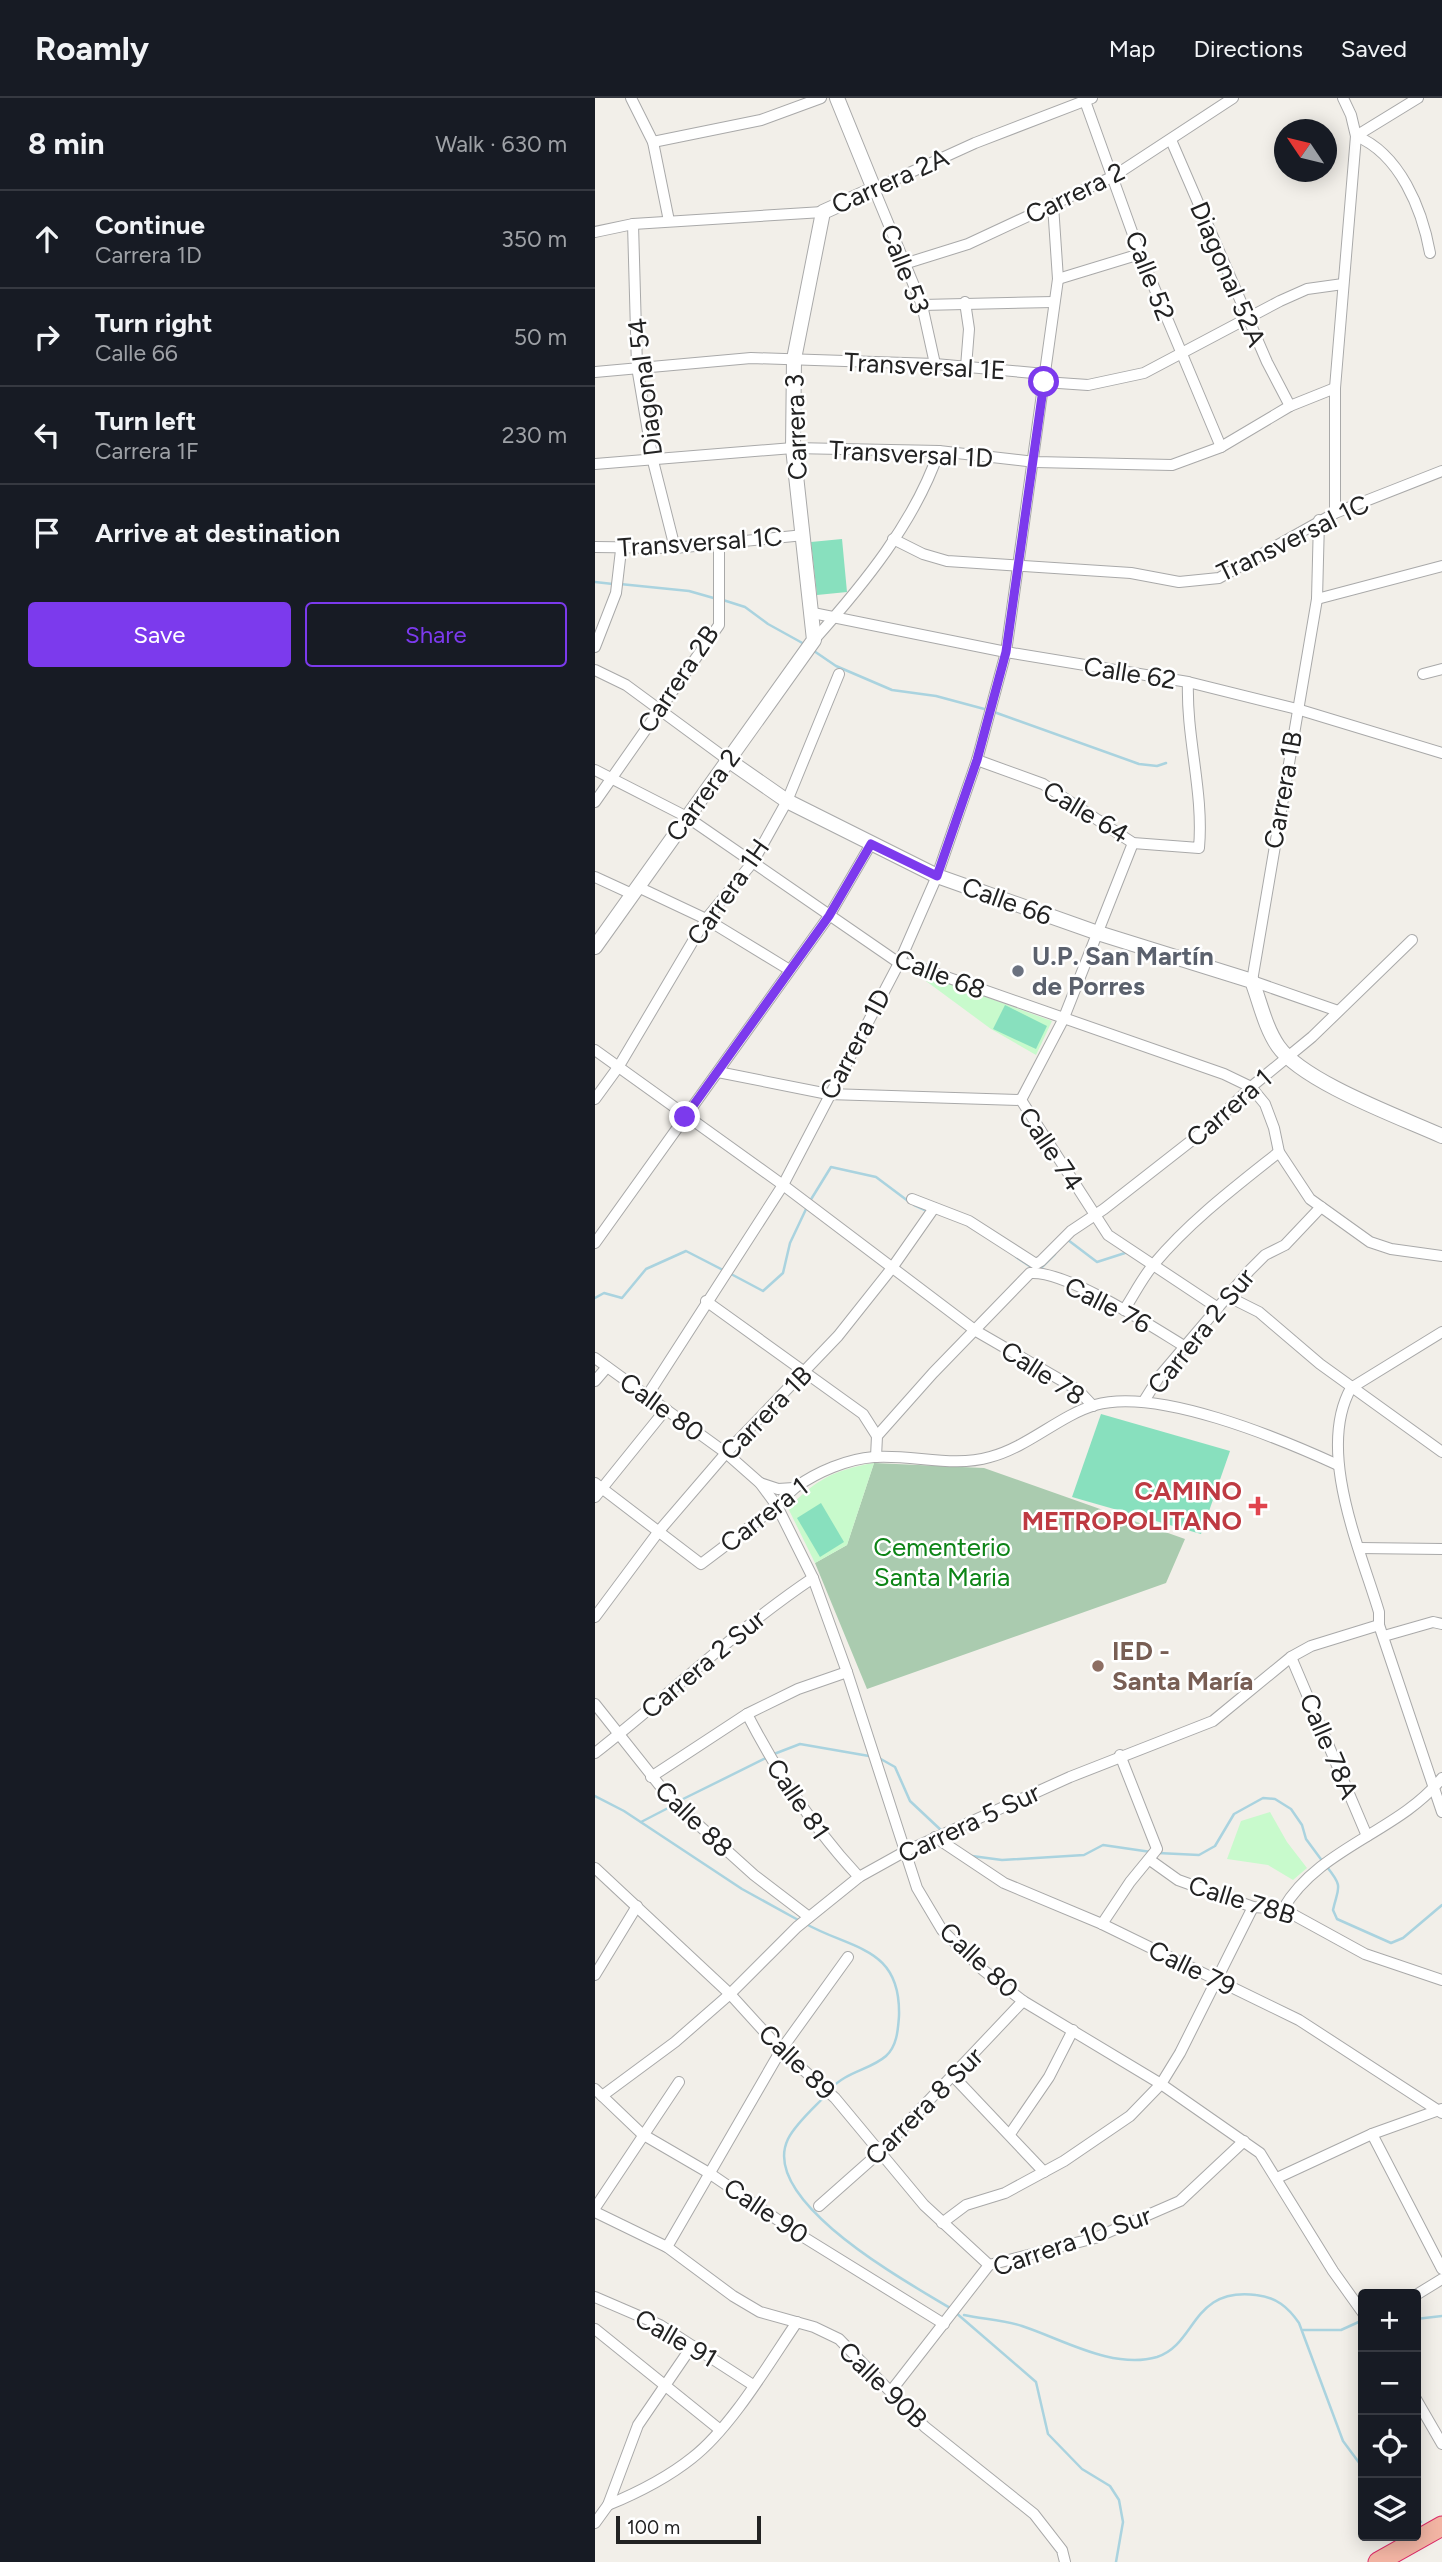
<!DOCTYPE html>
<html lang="en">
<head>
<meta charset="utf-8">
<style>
  body { margin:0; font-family:Figtree,sans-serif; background:#20242c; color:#f1f3f6 }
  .controls { position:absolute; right:21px; bottom:21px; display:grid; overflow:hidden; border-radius:7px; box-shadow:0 4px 18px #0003 }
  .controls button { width:63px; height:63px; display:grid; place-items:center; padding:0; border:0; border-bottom:2px solid #363941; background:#171b24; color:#f1f3f6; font:35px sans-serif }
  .compass { position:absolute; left:679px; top:21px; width:63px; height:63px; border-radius:50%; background:#171b24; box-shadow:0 4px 18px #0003; rotate:305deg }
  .scale { position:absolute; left:21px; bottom:18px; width:145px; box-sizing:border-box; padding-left:7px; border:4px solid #222; border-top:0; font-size:19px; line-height:24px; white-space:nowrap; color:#222; -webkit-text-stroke:5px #fff; paint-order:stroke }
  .stop { position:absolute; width:21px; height:21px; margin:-16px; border:5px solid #7c3aed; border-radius:50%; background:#fff }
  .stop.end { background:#7c3aed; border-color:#fff; box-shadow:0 2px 7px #0008 }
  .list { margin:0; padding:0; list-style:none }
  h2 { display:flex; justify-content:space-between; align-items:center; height:91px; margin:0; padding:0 28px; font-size:30px }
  h2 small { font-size:23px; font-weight:400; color:#9ea1a6 }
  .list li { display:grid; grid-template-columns:46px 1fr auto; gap:21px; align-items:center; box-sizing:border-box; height:98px; padding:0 28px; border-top:2px solid #363941 }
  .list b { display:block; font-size:26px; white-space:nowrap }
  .list p { margin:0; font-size:23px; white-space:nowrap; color:#9ea1a6 }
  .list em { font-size:23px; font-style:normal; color:#9ea1a6 }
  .actions { display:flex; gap:14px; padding:21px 28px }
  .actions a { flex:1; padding:16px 0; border:2px solid #7c3aed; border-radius:7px; text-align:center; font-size:24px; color:#7c3aed }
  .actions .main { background:#7c3aed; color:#fff }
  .icon { flex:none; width:38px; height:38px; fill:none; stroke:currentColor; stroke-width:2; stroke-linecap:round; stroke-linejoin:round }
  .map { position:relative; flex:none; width:847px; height:2464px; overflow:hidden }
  header { display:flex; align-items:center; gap:42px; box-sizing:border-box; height:98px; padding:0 35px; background:#171b24; border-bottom:2px solid #363941 }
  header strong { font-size:33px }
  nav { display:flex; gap:38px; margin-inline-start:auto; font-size:24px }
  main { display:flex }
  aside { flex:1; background:#171b24 }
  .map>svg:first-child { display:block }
</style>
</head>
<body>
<header>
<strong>Roamly</strong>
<nav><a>Map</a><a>Directions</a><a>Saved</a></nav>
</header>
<main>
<aside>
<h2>8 min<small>Walk · 630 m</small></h2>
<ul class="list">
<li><svg class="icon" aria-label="ahead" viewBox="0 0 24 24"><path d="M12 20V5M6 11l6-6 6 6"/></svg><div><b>Continue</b><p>Carrera 1D</p></div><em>350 m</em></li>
<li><svg class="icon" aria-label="right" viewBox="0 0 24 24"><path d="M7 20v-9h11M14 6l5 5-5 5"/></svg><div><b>Turn right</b><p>Calle 66</p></div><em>50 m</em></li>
<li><svg class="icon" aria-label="left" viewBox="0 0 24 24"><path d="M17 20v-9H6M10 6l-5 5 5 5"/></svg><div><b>Turn left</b><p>Carrera 1F</p></div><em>230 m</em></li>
<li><svg class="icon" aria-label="arrive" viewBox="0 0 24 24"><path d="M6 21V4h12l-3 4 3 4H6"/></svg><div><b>Arrive at destination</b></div></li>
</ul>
<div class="actions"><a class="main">Save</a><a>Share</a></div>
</aside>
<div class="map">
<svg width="847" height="2464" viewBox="0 0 847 2464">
  <rect width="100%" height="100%" fill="#f2efe9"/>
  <polygon fill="#aacbaf" points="279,1365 389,1370 590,1441 571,1485 272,1591 220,1465 252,1447"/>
  <g fill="#c8facc">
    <polygon points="316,872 457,923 441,957 396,931"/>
    <path d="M279,1365L252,1447L220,1465L193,1410C222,1381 239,1372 279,1365Z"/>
    <polygon points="675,1714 692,1744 712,1770 698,1782 673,1767 632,1761 646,1723"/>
  </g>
  <g fill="#88e0be">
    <polygon points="247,441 252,494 222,497 216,444"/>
    <polygon points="410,907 452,928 441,951 398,931"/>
    <polygon points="506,1316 635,1353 606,1436 477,1399"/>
    <polygon points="226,1405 249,1444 225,1459 202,1420"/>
  </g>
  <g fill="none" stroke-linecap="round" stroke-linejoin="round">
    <g stroke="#aad3df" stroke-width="2.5">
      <polyline points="0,484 18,486"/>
      <polyline points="25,486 94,493 122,501"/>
      <polyline points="128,502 150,509 173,526 211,547"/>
      <polyline points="219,553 241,568 297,592 341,598 393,612"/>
      <polyline points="399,614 544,666 562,668 571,665"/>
      <polyline points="215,1103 236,1069 281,1079 313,1103"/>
      <polyline points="319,1107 332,1113"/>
      <polyline points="473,1142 502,1164 530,1155"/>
      <polyline points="421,1159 436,1169"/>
      <polyline points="445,1171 460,1156"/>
      <polyline points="136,1176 168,1193 188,1175 195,1145 212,1109"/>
      <polyline points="0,1200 9,1195 27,1200 51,1171 91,1153 130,1173"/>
      <polyline points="179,1656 205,1646 274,1658"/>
      <polyline points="284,1660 300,1669 315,1703 348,1734"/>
      <polyline points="0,1698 29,1713 147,1791 205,1823"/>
      <polyline points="82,1704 173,1659"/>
      <polyline points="46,1724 77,1708"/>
      <polyline points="563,1755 604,1757 620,1748 639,1716 668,1700 680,1701 696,1711 707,1727 711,1741 728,1764"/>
      <polyline points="377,1758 407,1762 489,1757 508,1747 556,1754"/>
      <path d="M732,1769C749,1790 743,1789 738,1812L742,1821L796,1845L808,1840L847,1807"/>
      <path d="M211,1826C258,1852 306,1849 304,1918C303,1932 302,1948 291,1958C275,1972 250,1974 236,1991"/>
      <path d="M232,1996C220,2009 201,2025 193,2041C163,2103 314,2185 355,2210"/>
      <polyline points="360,2214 441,2284 453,2336 487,2371 515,2388 524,2402 528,2424 521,2464"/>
      <path d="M369,2217C387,2221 409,2222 427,2228C467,2241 518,2272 562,2259C602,2246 596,2189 661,2197C681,2199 693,2209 704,2225L748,2343L768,2370"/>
      <polyline points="821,2221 847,2218"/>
      <polyline points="708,2232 746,2232 768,2222"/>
      <polyline points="821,2419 826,2424"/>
    </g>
    <g stroke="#a9a9a9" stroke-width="12">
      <g id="minor">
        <polyline points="36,0 58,44 74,123"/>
        <polyline points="490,3 545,156 626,349"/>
        <path d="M761,38C805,56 827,111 835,155"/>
        <polyline points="761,38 823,0"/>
        <polyline points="576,42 672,264 695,308"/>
        <polyline points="58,44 166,22 226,0"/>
        <polyline points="38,126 42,269 58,363 80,450"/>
        <polyline points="0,134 38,126 228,114"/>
        <polyline points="309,166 373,146 519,78 638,0"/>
        <polyline points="463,181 545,156"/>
        <polyline points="370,204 374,231 371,269"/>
        <polyline points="327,207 459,204"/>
        <polyline points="340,266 327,207 279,91 380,45 497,0"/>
        <polyline points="0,274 156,260 340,266 450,276"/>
        <polyline points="449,284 493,287 549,275 685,203 712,191 748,186"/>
        <polyline points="0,366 198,350 344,353 440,364 577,367 626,349 695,308 740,290"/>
        <polyline points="740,415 740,290 761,38 756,17 748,0"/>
        <polyline points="724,422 722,501 657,883 743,913"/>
        <polyline points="298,441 328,456 352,463 536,475 584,484 624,480 740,415 847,373"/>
        <polyline points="0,449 80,450 209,437"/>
        <polyline points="722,501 847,468"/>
        <polyline points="218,515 411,554 593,584 702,611 847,655"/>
        <path d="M219,542C268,487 320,424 344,353"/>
        <polyline points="0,549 21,495 26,452"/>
        <polyline points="0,572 31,587 133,662"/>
        <polyline points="828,576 847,571"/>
        <path d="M382,662L448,686L538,745L604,750C609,694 591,640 593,584"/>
        <polyline points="0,672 92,719 304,865 317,867 629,976 656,989 670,1006 679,1030 684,1054 715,1101 775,1144 796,1151 847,1158"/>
        <polyline points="0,704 124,527 124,446"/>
        <polyline points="0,779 37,796"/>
        <polyline points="43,789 111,821 193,871"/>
        <polyline points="0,952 188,1087 381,1233 483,1292 498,1308"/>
        <polyline points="123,974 233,996 426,1002"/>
        <polyline points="0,1001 24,968 111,821 158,764 192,703 244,576"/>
        <polyline points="426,1002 513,1137 623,1210"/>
        <polyline points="426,1002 468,922 538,745"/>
        <polyline points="317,1101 374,1123 441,1166 446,1163 476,1133 509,1111 619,1025 656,989 717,939 817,842"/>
        <polyline points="0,1145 234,818 276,746"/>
        <polyline points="634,1199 664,1214 725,1266 847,1354"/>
        <polyline points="111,1203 268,1316 282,1338"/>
        <path d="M529,1212C539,1197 547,1180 559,1166C595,1123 640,1089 684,1054"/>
        <path d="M847,1234L756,1290C721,1352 765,1451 784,1514V1527L847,1714"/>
        <polyline points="0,1260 131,1355 165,1385 182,1408 218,1480 252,1574 322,1790 347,1832 388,1872 428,1903 566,1986 665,2055 738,2173 768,2215"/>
        <polyline points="0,1283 12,1269"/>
        <polyline points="52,1298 188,1087 304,865 342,778 382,662 411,554 463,181 458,107"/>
        <polyline points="549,1303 564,1279 654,1173 670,1157 690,1147 726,1109"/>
        <path d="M281,1359L282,1338L338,1275L435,1175C471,1172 556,1228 589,1248"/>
        <path d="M0,1385L106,1466C130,1448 154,1430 177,1411C186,1405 192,1396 201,1389C222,1374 252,1361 279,1359C317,1356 358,1370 395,1359C433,1349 464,1318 500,1307C562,1289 684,1340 743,1367"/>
        <polyline points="165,1385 183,1391 199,1390"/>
        <polyline points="0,1399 71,1311"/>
        <polyline points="764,1450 847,1451"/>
        <polyline points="0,1519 64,1433 131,1355 243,1238 297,1170 339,1110"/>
        <polyline points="789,1538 838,1524 847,1526"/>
        <polyline points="696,1559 772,1738"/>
        <polyline points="0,1606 77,1703 159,1777 214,1819"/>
        <path d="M152,1616C183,1676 218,1730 264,1779"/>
        <path d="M0,1655C74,1598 140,1532 218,1480"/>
        <polyline points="56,1679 152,1616 203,1591 252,1574"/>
        <polyline points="340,1739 409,1785 507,1826 704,1922 847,2015"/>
        <polyline points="555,1762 583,1782 658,1809 688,1811 770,1856 847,1882"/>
        <polyline points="0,1770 135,1896 186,1952 240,2000 329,2107 394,2167"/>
        <path d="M688,1811C724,1749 804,1734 847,1680"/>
        <polyline points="507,1826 535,1784 562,1751 525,1657"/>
        <polyline points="0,1877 42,1808"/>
        <polyline points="359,1979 449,2074"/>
        <polyline points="0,1991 47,2036 114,2075 202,2135 349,2226"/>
        <polyline points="7,1998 80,1944 135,1896 202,1829 264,1779 309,1754 475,1679 618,1623 696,1559 716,1548 784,1527"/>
        <polyline points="415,2036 454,1979 478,1932"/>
        <polyline points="777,2036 847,2171"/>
        <polyline points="682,2080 777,2036 847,2011"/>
        <polyline points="224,2108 285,2054 428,1903"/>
        <polyline points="0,2110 84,1984"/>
        <polyline points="0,2114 72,2149 138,2198 165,2214 219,2229 244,2241 330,2329 439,2416 467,2452 470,2464"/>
        <polyline points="347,2125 371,2107 410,2095 469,2063 535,2018 566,1986 585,1955 658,1809"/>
        <polyline points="72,2149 186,1952 253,1859"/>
        <polyline points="821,2197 847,2181"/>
        <polyline points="0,2199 65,2227 158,2287"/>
        <polyline points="0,2231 124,2331"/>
        <polyline points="296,2293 394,2167 500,2140 585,2103 649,2043"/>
        <polyline points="821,2301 847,2346"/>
        <path d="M13,2407C42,2395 72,2380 97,2360C136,2330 174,2265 202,2224"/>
        <polyline points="0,2425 13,2407 43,2327 97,2248"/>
      </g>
    </g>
    <g stroke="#a9a9a9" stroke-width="16">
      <g id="tertiary">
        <path d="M133,662L192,703L342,778L503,835L657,883C665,904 670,929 683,948C708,984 805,1019 847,1038"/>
        <polyline points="0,849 219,542 198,350 199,261 228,114 279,91 242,0"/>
      </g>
    </g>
    <g stroke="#dc2a67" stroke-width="21">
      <polyline id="trunk" points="783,2464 847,2428"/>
    </g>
    <use href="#minor" stroke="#fff" stroke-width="10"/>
    <use href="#tertiary" stroke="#fff" stroke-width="14"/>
    <use href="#trunk" stroke="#f2b4a3" stroke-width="19"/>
  </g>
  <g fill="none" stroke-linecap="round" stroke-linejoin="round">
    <polyline stroke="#7c3aed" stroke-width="9" points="90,1019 234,818 276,746 342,778 382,662 411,554 449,284"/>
  </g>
  <circle fill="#6b7280" stroke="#fff" stroke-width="2.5" cx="423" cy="873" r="7"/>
  <path fill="#e0444e" stroke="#fff" stroke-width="2.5" d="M659.5 1397.5h7v7h7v7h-7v7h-7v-7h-7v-7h7z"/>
  <circle fill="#8d6e63" stroke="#fff" stroke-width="2.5" cx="503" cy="1568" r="7"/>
  <g text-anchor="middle" stroke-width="5" stroke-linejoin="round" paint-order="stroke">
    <g font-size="26" fill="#222" stroke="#fff">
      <text transform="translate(295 83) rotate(-24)" y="9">Carrera 2A</text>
      <text transform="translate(480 95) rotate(-26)" y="9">Carrera 2</text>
      <text transform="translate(310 171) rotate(69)" y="9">Calle 53</text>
      <text transform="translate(633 176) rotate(67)" y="9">Diagonal 52A</text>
      <text transform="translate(555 178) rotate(69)" y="9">Calle 52</text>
      <text transform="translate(330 268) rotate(3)" y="9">Transversal 1E</text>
      <text transform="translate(50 289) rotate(-97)" y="9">Diagonal 54</text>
      <text transform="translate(201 329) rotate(-92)" y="9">Carrera 3</text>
      <text transform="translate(316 356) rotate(3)" y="9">Transversal 1D</text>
      <text transform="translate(698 440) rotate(-26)" y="9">Transversal 1C</text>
      <text transform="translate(105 444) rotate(-4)" y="9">Transversal 1C</text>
      <text transform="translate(535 575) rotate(9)" y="9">Calle 62</text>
      <text transform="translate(83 581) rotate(-56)" y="9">Carrera 2B</text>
      <text transform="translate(688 692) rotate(-80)" y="9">Carrera 1B</text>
      <text transform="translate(108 697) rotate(-54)" y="9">Carrera 2</text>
      <text transform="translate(491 714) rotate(31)" y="9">Calle 64</text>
      <text transform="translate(133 794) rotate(-55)" y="9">Carrera 1H</text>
      <text transform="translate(412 803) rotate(20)" y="9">Calle 66</text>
      <text transform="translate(345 876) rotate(21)" y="9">Calle 68</text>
      <text transform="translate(260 946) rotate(-62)" y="9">Carrera 1D</text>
      <text transform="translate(634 1010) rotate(-41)" y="9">Carrera 1</text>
      <text transform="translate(456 1051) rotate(56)" y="9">Calle 74</text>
      <text transform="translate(513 1207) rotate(27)" y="9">Calle 76</text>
      <text transform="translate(606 1233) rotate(-51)" y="9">Carrera 2 Sur</text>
      <text transform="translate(448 1275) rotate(33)" y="9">Calle 78</text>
      <text transform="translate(67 1309) rotate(36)" y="9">Calle 80</text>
      <text transform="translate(171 1315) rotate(-46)" y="9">Carrera 1B</text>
      <text transform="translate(169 1417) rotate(-38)" y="9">Carrera 1</text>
      <text transform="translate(108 1566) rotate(-40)" y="9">Carrera 2 Sur</text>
      <text transform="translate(734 1648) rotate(67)" y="9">Calle 78A</text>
      <text transform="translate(203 1701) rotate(56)" y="9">Calle 81</text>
      <text transform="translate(99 1721) rotate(44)" y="9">Calle 88</text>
      <text transform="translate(374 1725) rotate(-25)" y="9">Carrera 5 Sur</text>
      <text transform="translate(647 1802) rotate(17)" y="9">Calle 78B</text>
      <text transform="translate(384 1862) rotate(43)" y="9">Calle 80</text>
      <text transform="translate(597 1870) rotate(26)" y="9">Calle 79</text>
      <text transform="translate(202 1964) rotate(44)" y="9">Calle 89</text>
      <text transform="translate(329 2008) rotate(-45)" y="9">Carrera 8 Sur</text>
      <text transform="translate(171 2113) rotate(34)" y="9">Calle 90</text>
      <text transform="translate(477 2143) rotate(-19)" y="9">Carrera 10 Sur</text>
      <text transform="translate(81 2240) rotate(30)" y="9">Calle 91</text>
      <text transform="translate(288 2287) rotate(44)" y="9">Calle 90B</text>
    </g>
    <g font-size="26" font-weight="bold" fill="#5b616d" stroke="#fff" text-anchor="start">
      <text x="437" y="867">U.P. San Martín<tspan x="437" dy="30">de Porres</tspan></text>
    </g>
    <g font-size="26" font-weight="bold" fill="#be3a42" stroke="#fff" text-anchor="end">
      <text x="647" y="1402">CAMINO<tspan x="647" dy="30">METROPOLITANO</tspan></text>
    </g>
    <g font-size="26" fill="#0c8416" stroke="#fff">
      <text x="347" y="1458">Cementerio<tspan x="347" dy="30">Santa Maria</tspan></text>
    </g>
    <g font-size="26" font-weight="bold" fill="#785e54" stroke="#fff" text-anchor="start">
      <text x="517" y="1562">IED -<tspan x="517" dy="30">Santa María</tspan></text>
    </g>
  </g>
</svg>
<div class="controls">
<button>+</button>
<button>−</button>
<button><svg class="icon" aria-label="locate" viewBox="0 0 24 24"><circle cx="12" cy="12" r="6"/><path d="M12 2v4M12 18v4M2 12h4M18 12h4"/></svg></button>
<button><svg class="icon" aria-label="layers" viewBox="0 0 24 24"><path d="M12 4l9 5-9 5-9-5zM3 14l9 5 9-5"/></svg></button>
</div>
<svg class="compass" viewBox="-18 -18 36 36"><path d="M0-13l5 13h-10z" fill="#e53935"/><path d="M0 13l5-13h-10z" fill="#9ea1a6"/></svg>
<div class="scale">100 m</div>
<div class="stop" style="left:449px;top:284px"></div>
<div class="stop end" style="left:90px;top:1019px"></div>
</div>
</main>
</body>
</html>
